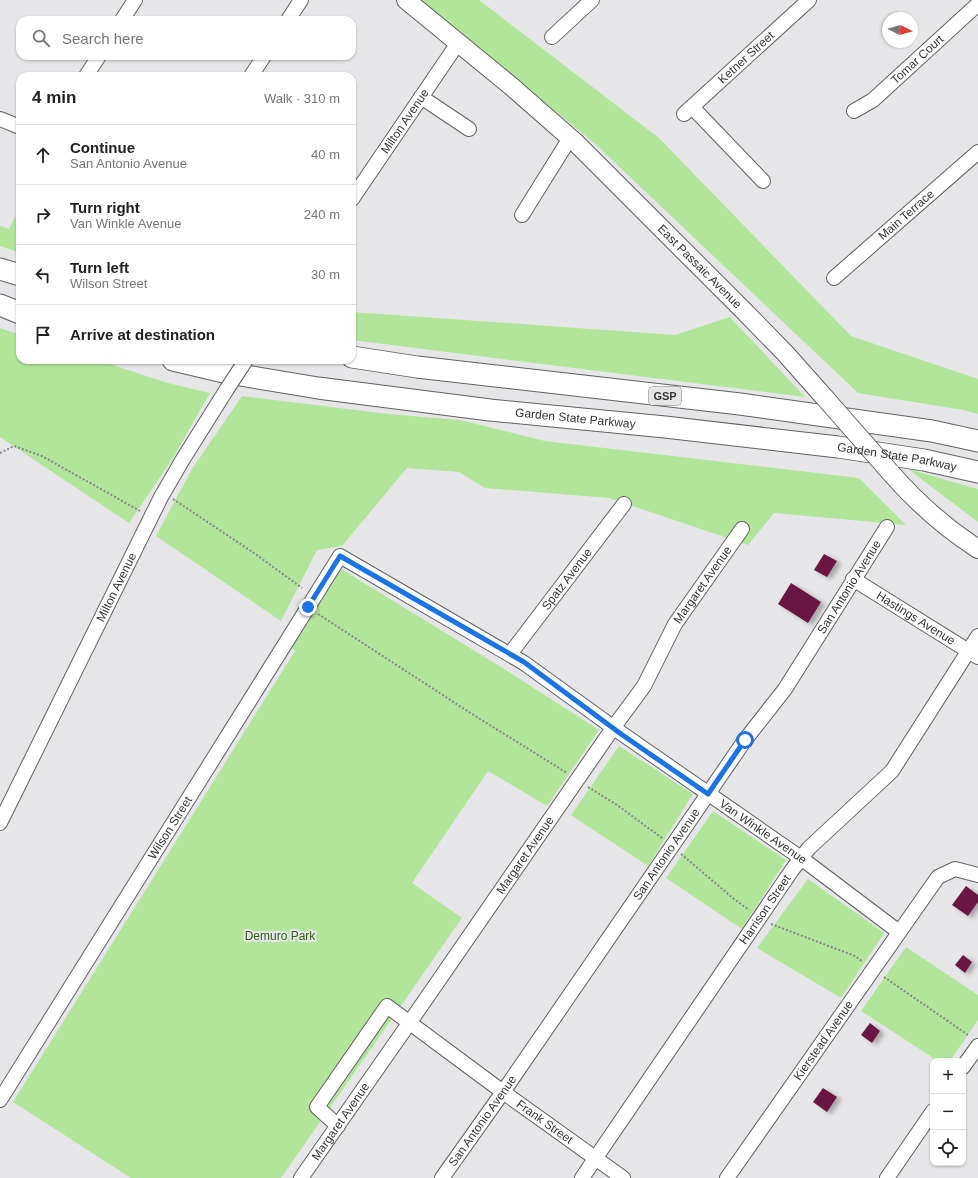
<!DOCTYPE html>
<html lang="en">
<head>
<meta charset="utf-8">
<style>
  body { margin:0; font-family:Arial,sans-serif; background:#f2f2f2; color:#222 }
  .controls { position:absolute; right:12px; bottom:12px; display:grid; overflow:hidden; border-radius:8px; box-shadow:0 1px 3px #0004 }
  .controls button { width:36px; height:36px; display:grid; place-items:center; padding:0; border:0; border-bottom:1px solid #e0e0e0; background:#fff; color:#222; font:20px sans-serif }
  .compass { position:absolute; left:882px; top:12px; width:36px; height:36px; border-radius:50%; background:#fff; box-shadow:0 1px 3px #0004; rotate:96deg }
  .stop { position:absolute; width:12px; height:12px; margin:-9px; border:3px solid #1a73e8; border-radius:50%; background:#fff }
  .stop.end { background:#1a73e8; border-color:#fff; box-shadow:0 1px 4px #0008 }
  .list { margin:0; padding:0; list-style:none }
  h2 { display:flex; justify-content:space-between; align-items:center; height:52px; margin:0; padding:0 16px; font-size:17px }
  h2 small { font-size:13px; font-weight:400; color:#767676 }
  .list li { display:grid; grid-template-columns:26px 1fr auto; gap:12px; align-items:center; box-sizing:border-box; height:60px; padding:0 16px; border-top:1px solid #e0e0e0 }
  .list b { display:block; font-size:15px; white-space:nowrap }
  .list p { margin:0; font-size:13px; white-space:nowrap; color:#767676 }
  .list em { font-size:13px; font-style:normal; color:#767676 }
  .icon { flex:none; width:22px; height:22px; fill:none; stroke:currentColor; stroke-width:2; stroke-linecap:round; stroke-linejoin:round }
  .map { position:relative; flex:none; width:978px; height:1178px; overflow:hidden }
  .search { position:absolute; background:#fff; box-shadow:0 1px 3px #0004; left:16px; top:16px; width:340px; height:44px; display:flex; align-items:center; gap:10px; box-sizing:border-box; padding:0 14px; border-radius:12px; color:#767676; font-size:15px }
  .panel { position:absolute; background:#fff; box-shadow:0 1px 3px #0004; left:16px; top:72px; width:340px; height:292px; border-radius:12px }
  .map>svg:first-child { display:block }
</style>
</head>
<body>
<div class="map">
<svg width="978" height="1178" viewBox="0 0 978 1178">
  <defs>
    <filter id="shadow"><feDropShadow dx="4.5" dy="2.5" stdDeviation="2" flood-color="#0004"/></filter>
  </defs>
  <rect width="100%" height="100%" fill="#e6e6e8"/>
  <g fill="#b1e69a">
    <polygon points="420,0 479,0 659,138 851,336 978,379 978,414 963,410 858,393 593,142"/>
    <polygon points="20,207 20,253 0,246 0,226 9,229"/>
    <polygon points="352,312 675,335 730,317 805,397 352,340"/>
    <polygon points="0,328 20,335 20,360 97,360 168,383 210,393 171,461 129,523 0,437"/>
    <polygon points="242,396 388,414 460,420 545,441 859,478 906,525 774,513 748,545 609,498 485,488 459,472 407,468 342,546 317,550 281,621 156,536 192,469"/>
    <polygon points="908,469 978,489 978,522"/>
    <polygon points="338,567 501,667 599,730 547,806 488,771 412,883 462,918 281,1178 131,1178 13,1102 295,651 289,646"/>
    <polygon points="619,746 693,794 648,866 571,815"/>
    <polygon points="713,811 786,860 742,929 666,878"/>
    <polygon points="808,879 884,933 841,998 757,948"/>
    <polygon points="906,947 978,995 978,1020 950,1061 938,1061 861,1011"/>
  </g>
  <g fill="#691941" filter="url(#shadow)">
    <polygon points="824,554 837,561 827,577 814,570"/>
    <polygon points="791,583 821,602 808,623 778,604"/>
    <polygon points="966,886 978,895 978,902 968,916 952,905"/>
    <polygon points="963,955 972,962 965,973 955,965"/>
    <polygon points="870,1023 880,1031 872,1043 861,1035"/>
    <polygon points="823,1088 837,1097 827,1112 813,1102"/>
  </g>
  <g fill="none" stroke-linecap="round" stroke-linejoin="round">
    <g stroke="#616162" stroke-width="16">
      <g id="minor">
        <polyline points="122,20 135,0"/>
        <polyline points="288,20 301,0"/>
        <polyline points="552,37 592,0"/>
        <polyline points="86,76 99,56"/>
        <polyline points="251,76 264,56"/>
        <polyline points="421,97 469,129"/>
        <polyline points="692,107 763,181"/>
        <path id="s1" d="M854,111L873,100L978,4"/>
        <path id="s2" d="M684,114L809,0"/>
        <polyline points="0,119 20,127"/>
        <path id="s3" d="M352,199L458,43"/>
        <polyline points="522,215 570,138"/>
        <path id="s4" d="M834,278L978,152"/>
        <path id="s5" d="M853,579L978,657"/>
        <path id="s6" d="M510,654L624,504"/>
        <path id="s7" d="M0,823L161,497L183,459L227,389"/>
        <polyline points="963,1067 978,1046"/>
        <path id="s8" d="M0,1100L340,556L524,663L621,733L801,858L899,932"/>
        <path id="s9" d="M338,1126L317,1107L387,1006L503,1092L623,1178"/>
        <path id="s10" d="M301,1178L410,1022L613,728L644,686L675,624L742,529"/>
        <path id="s11" d="M442,1178L503,1092L745,740L785,689L887,527"/>
        <path id="s12" d="M582,1178L792,870L809,848L892,771L978,636"/>
        <path id="s13" d="M727,1178L938,877L955,869L978,875"/>
        <polyline points="887,1178 933,1111"/>
      </g>
    </g>
    <g stroke="#616162" stroke-width="20">
      <g id="major">
        <path id="s14" d="M406,0L511,86L576,143L743,310L785,353L825,398"/>
        <path d="M890,472C916,502 944,527 978,549"/>
      </g>
    </g>
    <g stroke="#616162" stroke-width="23">
      <g id="highway">
        <polyline points="0,269 20,275"/>
        <polyline points="0,305 20,313"/>
        <polyline points="352,357 417,367 740,404 932,431 978,441"/>
        <path id="s15" d="M173,360L228,373L318,388L490,410L665,427L838,447L924,460L978,472"/>
      </g>
    </g>
    <g stroke="#868687" stroke-width="2" stroke-dasharray="2 2" stroke-linecap="butt">
      <polyline points="0,453 14,446 42,456 140,511"/>
      <polyline points="173,499 254,553 302,588"/>
      <polyline points="318,614 472,714 567,773"/>
      <polyline points="588,787 617,805 662,838"/>
      <polyline points="681,854 734,899 749,910"/>
      <polyline points="771,924 855,956 863,962"/>
      <polyline points="884,977 968,1035"/>
    </g>
    <use href="#minor" stroke="#fff" stroke-width="14"/>
    <use href="#major" stroke="#fff" stroke-width="18"/>
    <use href="#highway" stroke="#fff" stroke-width="21"/>
    <g stroke="#616162" stroke-width="16" stroke-linecap="butt">
      <polyline id="minor-bridge" points="227,389 246,360"/>
    </g>
    <g stroke="#616162" stroke-width="20" stroke-linecap="butt">
      <polyline id="major-bridge" points="825,398 890,472"/>
    </g>
    <use href="#minor-bridge" stroke="#fff" stroke-width="14"/>
    <use href="#major-bridge" stroke="#fff" stroke-width="18"/>
  </g>
  <g fill="none" stroke-linecap="round" stroke-linejoin="round">
    <polyline stroke="#1a73e8" stroke-width="5" points="308,607 340,556 524,662 621,734 708,794 745,740"/>
  </g>
  <g text-anchor="middle" stroke-width="4" stroke-linejoin="round" paint-order="stroke">
    <rect fill="#e6e6e8" stroke="#6a6a6b" stroke-width="1" x="649" y="387" width="32" height="18" rx="3"/>
    <g font-size="11" font-weight="bold" fill="#353535">
      <text x="665" y="400">GSP</text>
    </g>
    <g font-size="12" fill="#353535" stroke="#e6e6e8">
      <text dy="4" stroke="none"><textPath href="#s2" startOffset="84">Ketner Street</textPath></text>
      <text dy="4" stroke="none"><textPath href="#s1" startOffset="82">Tomar Court</textPath></text>
      <text dy="4" stroke="none"><textPath href="#s3" startOffset="94">Milton Avenue</textPath></text>
      <text dy="4" stroke="none"><textPath href="#s4" startOffset="96">Main Terrace</textPath></text>
      <text dy="4" stroke="none"><textPath href="#s14" startOffset="397">East Passaic Avenue</textPath></text>
      <text dy="4" stroke="none"><textPath href="#s15" startOffset="407">Garden State Parkway</textPath></text>
      <text dy="4" stroke="none"><textPath href="#s15" startOffset="731">Garden State Parkway</textPath></text>
      <text dy="4" stroke="none"><textPath href="#s6" startOffset="94">Spatz Avenue</textPath></text>
      <text dy="4" stroke="none"><textPath href="#s10" startOffset="717">Margaret Avenue</textPath></text>
      <text dy="4" stroke="none"><textPath href="#s11" startOffset="718">San Antonio Avenue</textPath></text>
      <text dy="4" stroke="none"><textPath href="#s7" startOffset="263">Milton Avenue</textPath></text>
      <text dy="4" stroke="none"><textPath href="#s5" startOffset="74">Hastings Avenue</textPath></text>
      <text dy="4" stroke="none"><textPath href="#s8" startOffset="321">Wilson Street</textPath></text>
      <text dy="4" stroke="none"><textPath href="#s8" startOffset="1147">Van Winkle Avenue</textPath></text>
      <text dy="4" stroke="none"><textPath href="#s11" startOffset="394">San Antonio Avenue</textPath></text>
      <text dy="4" stroke="none"><textPath href="#s10" startOffset="393">Margaret Avenue</textPath></text>
      <text dy="4" stroke="none"><textPath href="#s12" startOffset="325">Harrison Street</textPath></text>
      <text dy="4" stroke="none"><textPath href="#s13" startOffset="168">Kierstead Avenue</textPath></text>
      <text dy="4" stroke="none"><textPath href="#s11" startOffset="70">San Antonio Avenue</textPath></text>
      <text dy="4" stroke="none"><textPath href="#s10" startOffset="69">Margaret Avenue</textPath></text>
      <text dy="4" stroke="none"><textPath href="#s9" startOffset="347">Frank Street</textPath></text>
    </g>
    <g font-size="12" fill="#326216" stroke="#e6e6e8">
      <text x="280" y="940">Demuro Park</text>
    </g>
  </g>
</svg>
<div class="controls">
<button>+</button>
<button>−</button>
<button><svg class="icon" aria-label="locate" viewBox="0 0 24 24"><circle cx="12" cy="12" r="6"/><path d="M12 2v4M12 18v4M2 12h4M18 12h4"/></svg></button>
</div>
<svg class="compass" viewBox="-18 -18 36 36"><path d="M0-13l5 13h-10z" fill="#e53935"/><path d="M0 13l5-13h-10z" fill="#767676"/></svg>
<div class="stop" style="left:745px;top:740px"></div>
<div class="stop end" style="left:308px;top:607px"></div>
<div class="search"><svg class="icon" aria-label="search" viewBox="0 0 24 24"><circle cx="10" cy="10" r="6"/><path d="M15 15l6 6"/></svg>Search here</div>
<section class="panel">
<h2>4 min<small>Walk · 310 m</small></h2>
<ul class="list">
<li><svg class="icon" aria-label="ahead" viewBox="0 0 24 24"><path d="M12 20V5M6 11l6-6 6 6"/></svg><div><b>Continue</b><p>San Antonio Avenue</p></div><em>40 m</em></li>
<li><svg class="icon" aria-label="right" viewBox="0 0 24 24"><path d="M7 20v-9h11M14 6l5 5-5 5"/></svg><div><b>Turn right</b><p>Van Winkle Avenue</p></div><em>240 m</em></li>
<li><svg class="icon" aria-label="left" viewBox="0 0 24 24"><path d="M17 20v-9H6M10 6l-5 5 5 5"/></svg><div><b>Turn left</b><p>Wilson Street</p></div><em>30 m</em></li>
<li><svg class="icon" aria-label="arrive" viewBox="0 0 24 24"><path d="M6 21V4h12l-3 4 3 4H6"/></svg><div><b>Arrive at destination</b></div></li>
</ul>
</section>
</div>
</body>
</html>
